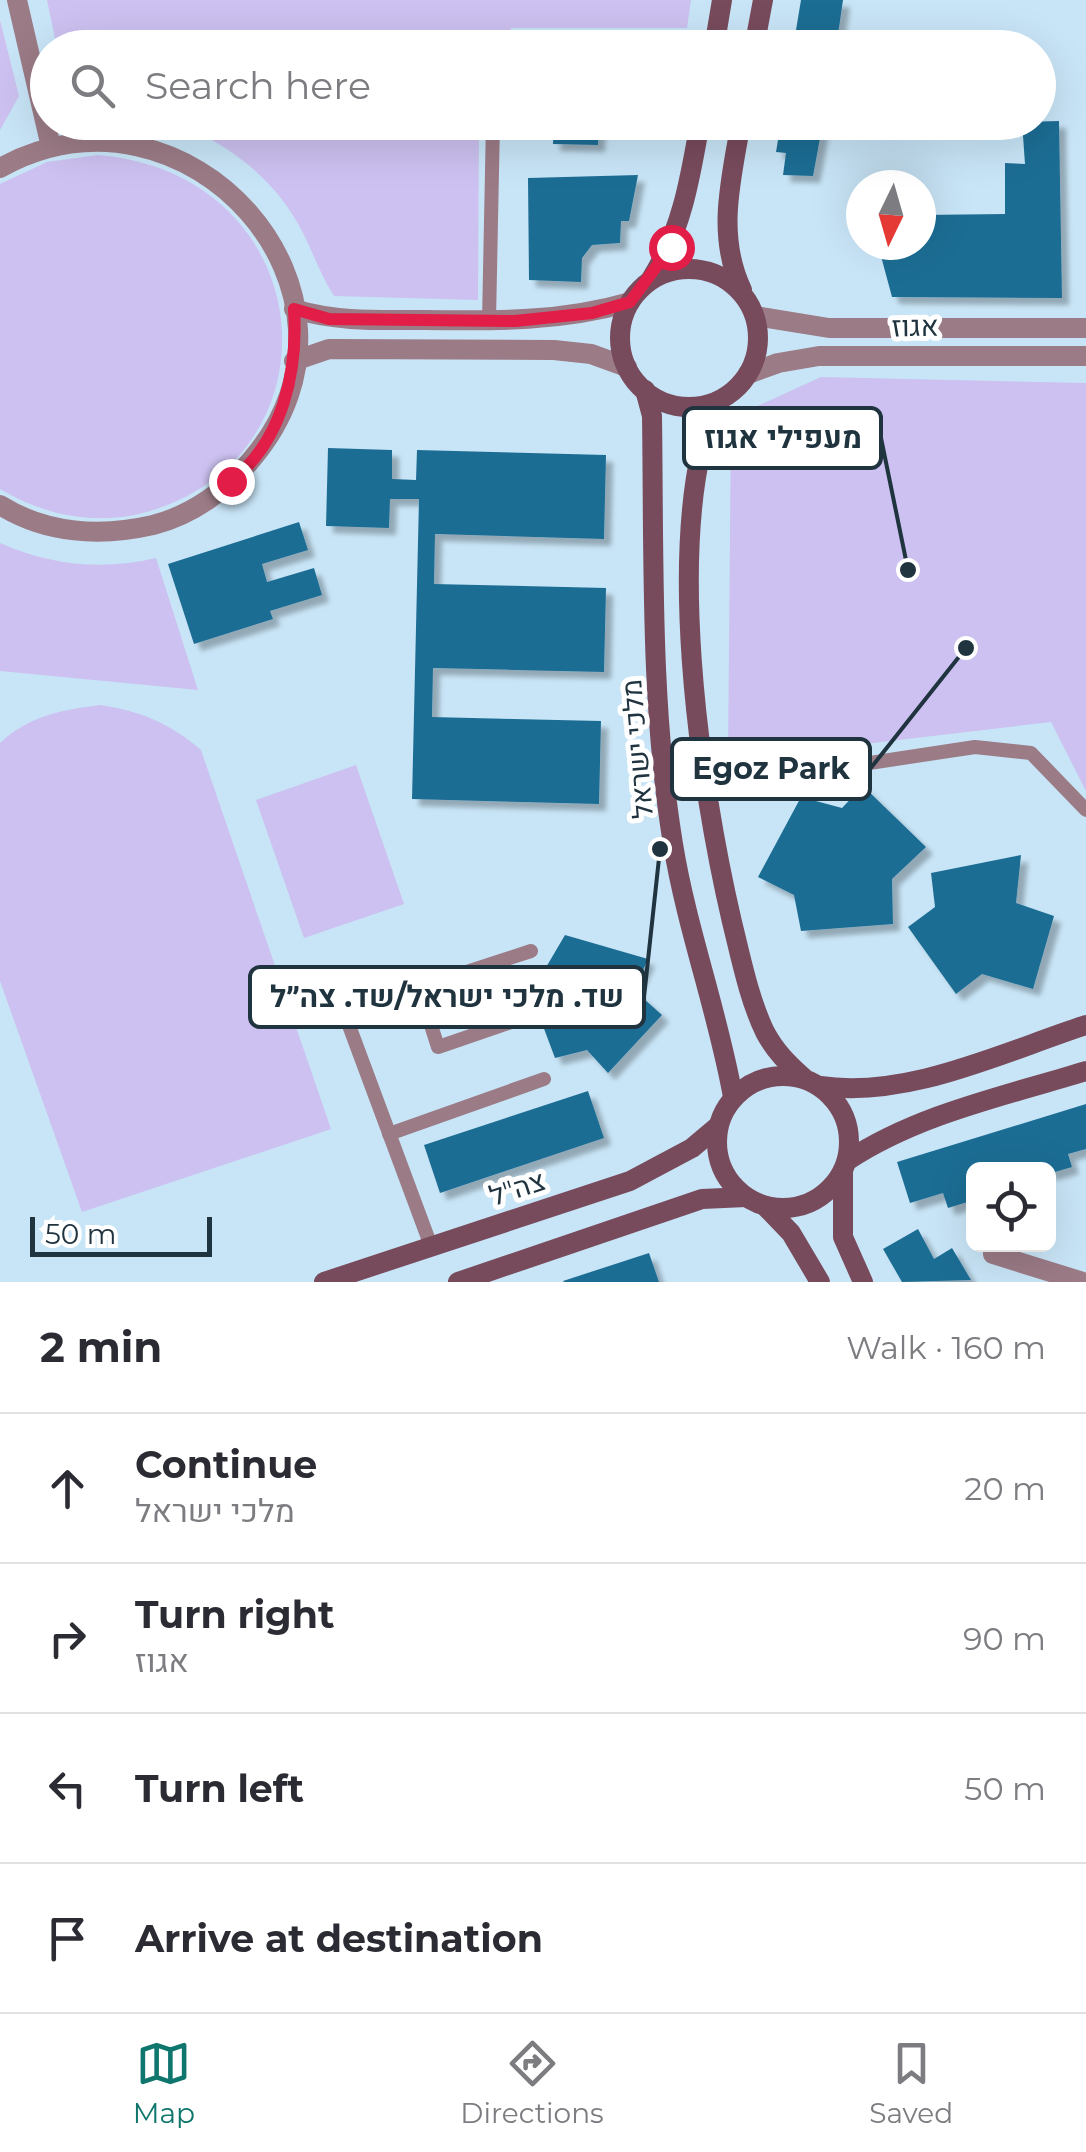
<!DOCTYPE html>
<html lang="en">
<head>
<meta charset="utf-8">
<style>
  body { margin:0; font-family:Montserrat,Heebo,sans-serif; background:#f2f2f3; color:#2b2b33 }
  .controls { position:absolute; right:30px; bottom:30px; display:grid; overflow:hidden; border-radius:15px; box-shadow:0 10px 40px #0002 }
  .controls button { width:90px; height:90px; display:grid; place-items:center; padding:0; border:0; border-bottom:2px solid #e1e1e2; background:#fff; color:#2b2b33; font:50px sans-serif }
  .compass { position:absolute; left:846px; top:170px; width:90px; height:90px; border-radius:50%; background:#fff; box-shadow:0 10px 40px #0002; rotate:185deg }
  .scale { position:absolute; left:30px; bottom:25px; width:182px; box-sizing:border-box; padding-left:10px; border:5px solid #203440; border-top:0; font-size:28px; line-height:35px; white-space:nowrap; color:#203440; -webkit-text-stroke:8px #fff; paint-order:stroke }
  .stop { position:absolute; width:30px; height:30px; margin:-22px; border:8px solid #e11d48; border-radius:50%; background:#fff }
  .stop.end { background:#e11d48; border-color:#fff; box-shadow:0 2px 10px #0008 }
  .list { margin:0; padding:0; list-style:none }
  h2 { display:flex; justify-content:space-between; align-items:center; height:130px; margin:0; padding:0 40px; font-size:42px }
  h2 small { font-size:32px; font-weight:400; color:#7c7c81 }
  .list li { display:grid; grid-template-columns:65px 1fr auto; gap:30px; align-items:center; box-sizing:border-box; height:150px; padding:0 40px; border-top:2px solid #e1e1e2 }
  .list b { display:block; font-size:38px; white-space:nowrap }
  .list p { margin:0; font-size:32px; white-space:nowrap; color:#7c7c81 }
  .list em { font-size:32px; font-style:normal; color:#7c7c81 }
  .icon { flex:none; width:55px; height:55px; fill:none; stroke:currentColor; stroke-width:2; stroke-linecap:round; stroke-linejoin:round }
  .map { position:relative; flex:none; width:1086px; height:1282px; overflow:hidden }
  .search { position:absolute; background:#fff; box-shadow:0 10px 40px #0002; left:30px; right:30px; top:30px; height:110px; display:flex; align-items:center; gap:25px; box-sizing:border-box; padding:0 35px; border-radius:55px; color:#7c7c81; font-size:38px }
  .sheet { height:730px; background:#fff }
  nav { display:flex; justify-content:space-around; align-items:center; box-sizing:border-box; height:140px; border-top:2px solid #e1e1e2; background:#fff; font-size:28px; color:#7c7c81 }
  nav a { display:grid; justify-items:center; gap:5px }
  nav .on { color:#0f766e }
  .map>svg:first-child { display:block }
</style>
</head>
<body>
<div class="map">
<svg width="1086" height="1282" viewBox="0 0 1086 1282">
  <defs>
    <filter id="shadow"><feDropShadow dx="7" dy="7" stdDeviation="2.5" flood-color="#0004"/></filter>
  </defs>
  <rect width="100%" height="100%" fill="#c8e5f7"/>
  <g fill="#ccc1f0">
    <polygon points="47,0 691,0 687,28 511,28 509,47 57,48"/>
    <polygon points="0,20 19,96 0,130"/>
    <path d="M176,123H479L478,300L334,296C321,276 314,255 303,233C276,180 231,145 176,123Z"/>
    <path d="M98,155C324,174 347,462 139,514C90,525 42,514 0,489V184L47,162Z"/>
    <polygon points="821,377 1086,383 1086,791 1051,722 728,760 731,418"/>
    <path d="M0,543C50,565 103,571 156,558L198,690L0,671Z"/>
    <path d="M100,705C141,711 169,723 201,750L331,1129L82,1212L0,981V743C28,716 62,710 100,705Z"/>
    <polygon points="356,765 404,904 304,938 256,800"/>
  </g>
  <g fill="#1f6d94" filter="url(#shadow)">
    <polygon points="801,0 843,0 836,48 793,48"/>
    <polygon points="1059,121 1062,298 892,297 878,245 921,245 921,215 1005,214 1005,163 1025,164 1022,122"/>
    <polygon points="554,122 599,122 598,145 553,144"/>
    <polygon points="781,122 823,122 813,176 783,175 786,153 776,152"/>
    <polygon points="638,175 629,221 621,221 620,243 592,245 582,258 581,282 529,280 528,178"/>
    <polygon points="328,448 392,450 392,479 416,480 417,450 606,455 604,539 435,534 434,584 606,588 604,672 433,668 432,717 601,721 599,804 412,799 419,499 390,499 389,528 326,526"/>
    <polygon points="299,522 308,550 262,564 267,582 314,568 322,595 270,611 273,619 194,644 168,564"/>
    <polygon points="863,786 926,847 892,879 893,924 801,931 794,895 758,877 801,797 842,808"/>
    <polygon points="1021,855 1016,903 1054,916 1033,989 982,974 956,994 908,927 935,907 931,873"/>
    <polygon points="565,935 648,959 634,990 662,1015 608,1073 587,1050 555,1058 525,978 545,969"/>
    <polygon points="588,1091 604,1138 440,1193 424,1145"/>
    <polygon points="1086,1104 1086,1149 1068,1154 1072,1167 1048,1174 1048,1170 1036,1170 1034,1165 974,1170 974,1200 948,1208 943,1193 910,1203 897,1162"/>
    <polygon points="918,1229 934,1259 952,1248 971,1280 902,1282 883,1249"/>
    <polygon points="649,1253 659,1282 564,1282 563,1281"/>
  </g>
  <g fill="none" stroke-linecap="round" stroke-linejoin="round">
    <g stroke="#9b7b86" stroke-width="14">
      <polyline points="489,321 493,122"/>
      <polyline points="705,788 975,747 1031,753 1086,810"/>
      <polyline points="419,988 438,1047 523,1018"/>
      <polyline points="389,1134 544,1079"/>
      <polyline points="431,1246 344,1012 531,951"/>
    </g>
    <g stroke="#9b7b86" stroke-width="20">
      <polyline points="17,0 51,147"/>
      <path d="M0,168C187,64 392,294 252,459C227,490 192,515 153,525C101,537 46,534 0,505"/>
      <path d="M294,309C337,322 379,320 424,320C495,321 561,322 630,302"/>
      <polyline points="755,316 829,328 1086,328"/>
      <polyline points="294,361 329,349 554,350 591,354 627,367"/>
      <polyline points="748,374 778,363 819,356 1086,356"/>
      <polyline points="993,1254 1083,1282"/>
    </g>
    <g stroke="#784b5c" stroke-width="20">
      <polyline points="714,48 722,0"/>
      <polyline points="754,48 763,0"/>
      <path d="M741,122C731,180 716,235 742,290"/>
      <circle cx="689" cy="338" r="69"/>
      <path d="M651,279C682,230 690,179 700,122"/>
      <path d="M645,390L652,416C654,558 650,704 673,844C687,930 718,1012 733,1097"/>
      <path d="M716,402C662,534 700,785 732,922C741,958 749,999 765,1032C775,1051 788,1064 804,1078"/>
      <circle cx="783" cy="1142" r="66"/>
      <path d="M820,1086C908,1099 1003,1052 1086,1025"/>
      <path d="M847,1161C918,1114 1005,1096 1086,1071"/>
      <polyline points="843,1173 843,1237 863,1282"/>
      <polyline points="765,1206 791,1233 820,1282"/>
      <polyline points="324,1282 630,1181 692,1148 717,1127"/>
      <polyline points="458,1282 702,1199 746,1197"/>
    </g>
  </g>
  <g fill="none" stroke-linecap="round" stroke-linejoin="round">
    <path stroke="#e11d48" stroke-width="12" d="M231,481C283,441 298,371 294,309L329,319L515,321L592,313L630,302L671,247"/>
  </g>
  <g text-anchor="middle" stroke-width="10" stroke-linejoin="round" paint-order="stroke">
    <g font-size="28" fill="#203440" stroke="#fff">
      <text transform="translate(915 326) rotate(-1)" y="10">אגוז</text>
      <text transform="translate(637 749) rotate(-95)" y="10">מלכי ישראל</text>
      <text transform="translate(517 1188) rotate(-18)" y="10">צה"ל</text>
    </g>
  </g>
  <path fill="none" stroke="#203440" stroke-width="4" d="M908 570L881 438M966 648L870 769M660 849L644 997"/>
  <g fill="#203440" stroke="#fff" stroke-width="4">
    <circle cx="908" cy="570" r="10"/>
    <circle cx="966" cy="648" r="10"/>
    <circle cx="660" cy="849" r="10"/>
  </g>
  <g fill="#fff" stroke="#203440" stroke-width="4">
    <rect x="684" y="408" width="197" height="60" rx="10"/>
    <rect x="672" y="739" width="198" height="60" rx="10"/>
    <rect x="250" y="967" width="394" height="60" rx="10"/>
  </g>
  <g font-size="30" text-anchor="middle" font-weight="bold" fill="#203440">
    <text x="783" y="448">מעפילי אגוז</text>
    <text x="771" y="779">Egoz Park</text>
    <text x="447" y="1007">שד. מלכי ישראל/שד. צה״ל</text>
  </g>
</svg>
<div class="controls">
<button><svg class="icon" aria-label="locate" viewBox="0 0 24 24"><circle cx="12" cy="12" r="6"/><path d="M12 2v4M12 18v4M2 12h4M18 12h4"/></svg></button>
</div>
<svg class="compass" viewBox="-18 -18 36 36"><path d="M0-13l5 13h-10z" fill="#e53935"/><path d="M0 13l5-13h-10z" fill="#7c7c81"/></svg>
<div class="scale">50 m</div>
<div class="stop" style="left:671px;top:247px"></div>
<div class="stop end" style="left:231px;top:481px"></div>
<div class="search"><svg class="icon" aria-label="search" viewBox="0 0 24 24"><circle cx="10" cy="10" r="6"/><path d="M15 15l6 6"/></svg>Search here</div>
</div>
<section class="sheet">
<h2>2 min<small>Walk · 160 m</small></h2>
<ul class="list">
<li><svg class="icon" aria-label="ahead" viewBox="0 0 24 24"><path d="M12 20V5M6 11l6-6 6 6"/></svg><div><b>Continue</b><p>מלכי ישראל</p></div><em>20 m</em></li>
<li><svg class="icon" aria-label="right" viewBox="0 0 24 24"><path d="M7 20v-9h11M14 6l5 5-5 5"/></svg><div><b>Turn right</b><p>אגוז</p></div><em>90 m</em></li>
<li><svg class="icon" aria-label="left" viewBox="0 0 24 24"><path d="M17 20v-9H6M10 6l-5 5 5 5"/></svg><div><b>Turn left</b></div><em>50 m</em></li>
<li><svg class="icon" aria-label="arrive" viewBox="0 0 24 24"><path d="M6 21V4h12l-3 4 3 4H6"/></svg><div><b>Arrive at destination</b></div></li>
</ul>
</section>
<nav>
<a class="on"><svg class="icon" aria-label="map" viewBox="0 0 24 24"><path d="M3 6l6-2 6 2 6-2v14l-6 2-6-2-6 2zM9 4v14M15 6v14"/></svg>Map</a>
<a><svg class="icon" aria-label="directions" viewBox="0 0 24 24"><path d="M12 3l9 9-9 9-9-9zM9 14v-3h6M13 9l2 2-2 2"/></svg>Directions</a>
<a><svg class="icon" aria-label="saved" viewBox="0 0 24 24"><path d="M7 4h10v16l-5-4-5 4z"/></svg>Saved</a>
</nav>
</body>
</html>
